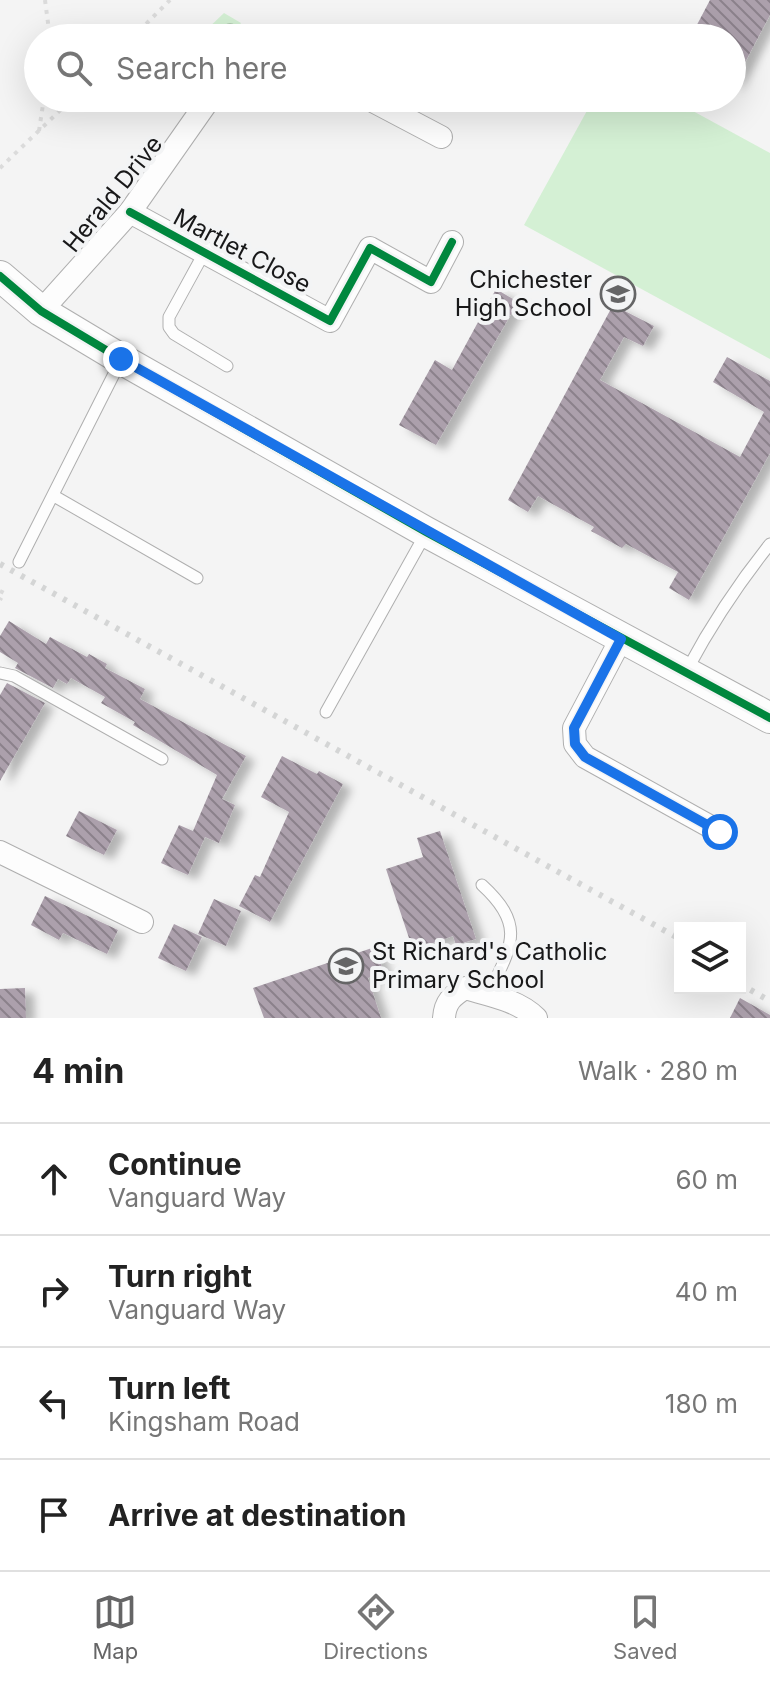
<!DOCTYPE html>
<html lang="en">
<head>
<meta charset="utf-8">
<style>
  body { margin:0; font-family:Inter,sans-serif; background:#f6f6f6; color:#222 }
  .controls { position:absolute; right:24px; bottom:24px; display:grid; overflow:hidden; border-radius:0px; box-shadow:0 8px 32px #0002 }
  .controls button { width:72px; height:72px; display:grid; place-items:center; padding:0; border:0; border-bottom:2px solid #e0e0e0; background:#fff; color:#222; font:40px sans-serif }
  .stop { position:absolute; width:24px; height:24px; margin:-18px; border:6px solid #1a73e8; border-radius:50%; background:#fff }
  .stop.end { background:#1a73e8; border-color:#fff; box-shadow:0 2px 8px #0008 }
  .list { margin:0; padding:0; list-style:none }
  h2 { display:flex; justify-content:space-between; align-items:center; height:104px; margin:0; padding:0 32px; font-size:34px }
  h2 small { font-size:26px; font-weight:400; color:#767676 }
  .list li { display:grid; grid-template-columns:52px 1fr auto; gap:24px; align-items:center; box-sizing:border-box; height:112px; padding:0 32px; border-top:2px solid #e0e0e0 }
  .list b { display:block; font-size:30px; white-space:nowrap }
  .list p { margin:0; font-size:26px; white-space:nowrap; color:#767676 }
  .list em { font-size:26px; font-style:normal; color:#767676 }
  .icon { flex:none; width:44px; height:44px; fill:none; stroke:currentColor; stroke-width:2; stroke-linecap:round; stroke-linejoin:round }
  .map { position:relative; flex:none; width:770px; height:1018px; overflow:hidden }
  .search { position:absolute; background:#fff; box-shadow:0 8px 32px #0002; left:24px; right:24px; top:24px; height:88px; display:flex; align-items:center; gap:20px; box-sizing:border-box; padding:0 28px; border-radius:44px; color:#767676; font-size:30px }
  .sheet { height:552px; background:#fff }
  nav { display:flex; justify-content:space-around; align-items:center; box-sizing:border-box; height:112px; border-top:2px solid #e0e0e0; background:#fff; font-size:22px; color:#767676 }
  nav a { display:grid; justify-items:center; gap:4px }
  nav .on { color:#656566 }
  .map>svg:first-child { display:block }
</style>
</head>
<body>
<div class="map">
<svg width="770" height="1018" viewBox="0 0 770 1018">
  <defs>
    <pattern id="forest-crowns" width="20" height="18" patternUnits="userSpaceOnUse" patternTransform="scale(2)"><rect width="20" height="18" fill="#d4f0d4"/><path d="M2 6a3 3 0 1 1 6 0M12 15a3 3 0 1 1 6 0" fill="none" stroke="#b5cdb5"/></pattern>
    <pattern id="building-back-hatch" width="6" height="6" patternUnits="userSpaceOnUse" patternTransform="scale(2)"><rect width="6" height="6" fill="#aca0ac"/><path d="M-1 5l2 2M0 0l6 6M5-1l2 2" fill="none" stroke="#8b818b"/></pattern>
    <filter id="shadow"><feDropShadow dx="9" dy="5" stdDeviation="4" flood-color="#0004"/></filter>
  </defs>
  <rect width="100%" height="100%" fill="#f4f4f4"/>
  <polygon fill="url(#forest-crowns)" points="224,13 241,23 232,38 212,38 203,33"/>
  <polygon fill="#d4f0d4" points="594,98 669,98 770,153 770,359 524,225"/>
  <g fill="url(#building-back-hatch)" filter="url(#shadow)">
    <polygon points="710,0 770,0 770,15 732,87 732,38 690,38"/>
    <polygon points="496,289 518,302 436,445 399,425 435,360 452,370"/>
    <polygon points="613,305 654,326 643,346 624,337 600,380 740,457 764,412 713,382 727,357 770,381 770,453 689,600 669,588 678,572 626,544 622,548 591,531 594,527 538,496 528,512 508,500"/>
    <polygon points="9,621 46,644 50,637 87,657 89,654 107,664 105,668 145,689 140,699 246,756 222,799 235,805 219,843 205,837 188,875 161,863 179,825 193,831 217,775 133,725 135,722 101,703 105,697 71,678 67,684 58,679 53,688 15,668 18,663 0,652 0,636"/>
    <polygon points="7,683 45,703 0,781 0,695"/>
    <polygon points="282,756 317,774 319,771 343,784 270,922 239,906 255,875 260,877 289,812 261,797"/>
    <polygon points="79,811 117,830 104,855 66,836"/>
    <polygon points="440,831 476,939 456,945 453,936 413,950 386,869 423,857 417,838"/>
    <polygon points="45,896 118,930 107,954 63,933 59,940 31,925"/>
    <polygon points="214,899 241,911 226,946 198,934"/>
    <polygon points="174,924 202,937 186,971 158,958"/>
    <polygon points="375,947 384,973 368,978 381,1018 264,1018 253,988"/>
    <polygon points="25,988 26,1018 0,1018 0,989"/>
    <polygon points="740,998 770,1015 770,1018 730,1018"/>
  </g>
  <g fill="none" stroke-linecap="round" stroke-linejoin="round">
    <g stroke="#afafaf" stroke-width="13">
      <g id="lane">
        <polyline points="204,253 169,317 169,327 174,334 227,366"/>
        <polyline points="54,496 197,578"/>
        <polyline points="19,562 121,360"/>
        <path d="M687,670C711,625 738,584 770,544"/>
        <polyline points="0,673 14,676 162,759"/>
        <polyline points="326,712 426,533"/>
        <path d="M482,885C527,926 511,947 488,995"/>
      </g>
    </g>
    <g stroke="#afafaf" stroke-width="24">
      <g id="street">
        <polyline points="367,98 441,137"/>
        <polyline points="130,212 330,321 370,248 431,282 452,242"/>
        <polyline points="41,311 130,212 210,98"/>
        <polyline points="621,639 574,728 575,744 585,757 720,832"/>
        <polyline points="0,852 142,922"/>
        <path d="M444,1018C445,1002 452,996 465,988C489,995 518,1000 536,1018"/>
      </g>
    </g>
    <g stroke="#afafaf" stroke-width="32">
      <polyline id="secondary" points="0,276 41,311 121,359 426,532 770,718"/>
    </g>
    <g stroke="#dbdbdb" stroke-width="4" stroke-dasharray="4 6" stroke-linecap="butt">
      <polyline points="45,0 50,38"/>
      <polyline points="132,38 170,0"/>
      <polyline points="39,131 44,98"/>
      <polyline points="0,168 73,98"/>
      <polyline points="0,591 4,593 0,600"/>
    </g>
    <use href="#lane" stroke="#fdfdfd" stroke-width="11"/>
    <use href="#street" stroke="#fdfdfd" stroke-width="22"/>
    <use href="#secondary" stroke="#fdfdfd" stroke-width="30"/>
    <g stroke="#d4d5d5" stroke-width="6" stroke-dasharray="4 8" stroke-linecap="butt">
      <polyline points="0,564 680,939"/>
      <polyline points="740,984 770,1001"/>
    </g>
    <g stroke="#f3f4f5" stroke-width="13">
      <g id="cycleway">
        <polyline points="130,212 330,321 370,248 431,282 452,242"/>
        <polyline points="0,276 41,311 121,359 426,532 770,718"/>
        <polyline points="621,639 574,728 575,744 585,757 720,832"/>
      </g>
    </g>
    <use href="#cycleway" stroke="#00873e" stroke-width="8"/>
  </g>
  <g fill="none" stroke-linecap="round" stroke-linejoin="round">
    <polyline stroke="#1a73e8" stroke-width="10" points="121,359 621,639 574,728 575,744 585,757 720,832"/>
  </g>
  <defs>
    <g id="school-ring" transform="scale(1.8)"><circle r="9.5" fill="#f3f4f5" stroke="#656566" stroke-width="1.5"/><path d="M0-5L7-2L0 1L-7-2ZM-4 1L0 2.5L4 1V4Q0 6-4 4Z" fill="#656566"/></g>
  </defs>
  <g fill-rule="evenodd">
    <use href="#school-ring" x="618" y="294"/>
    <use href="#school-ring" x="346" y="966"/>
  </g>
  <g text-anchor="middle" stroke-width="8" stroke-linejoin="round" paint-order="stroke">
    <g font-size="24" fill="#181819" stroke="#f3f4f5">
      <text transform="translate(113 194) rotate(-51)" y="8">Herald Drive</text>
      <text transform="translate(242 251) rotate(28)" y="8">Martlet Close</text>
    </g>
    <g font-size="24" fill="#181819" stroke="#f3f4f5" text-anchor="end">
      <text x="592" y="288">Chichester<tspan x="592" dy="28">High School</tspan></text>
      <text x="372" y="960" text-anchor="start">St Richard's Catholic<tspan x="372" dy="28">Primary School</tspan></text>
    </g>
  </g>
</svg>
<div class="controls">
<button><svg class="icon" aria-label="layers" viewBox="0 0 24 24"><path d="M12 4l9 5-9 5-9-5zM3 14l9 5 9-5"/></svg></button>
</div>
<div class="stop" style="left:720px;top:832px"></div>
<div class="stop end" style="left:121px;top:359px"></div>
<div class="search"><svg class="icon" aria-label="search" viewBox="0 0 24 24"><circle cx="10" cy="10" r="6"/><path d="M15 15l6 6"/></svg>Search here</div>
</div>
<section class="sheet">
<h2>4 min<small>Walk · 280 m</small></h2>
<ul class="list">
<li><svg class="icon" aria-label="ahead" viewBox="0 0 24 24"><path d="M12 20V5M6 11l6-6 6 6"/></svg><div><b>Continue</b><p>Vanguard Way</p></div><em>60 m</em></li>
<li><svg class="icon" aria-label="right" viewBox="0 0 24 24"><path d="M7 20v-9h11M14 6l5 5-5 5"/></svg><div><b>Turn right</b><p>Vanguard Way</p></div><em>40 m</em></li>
<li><svg class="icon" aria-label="left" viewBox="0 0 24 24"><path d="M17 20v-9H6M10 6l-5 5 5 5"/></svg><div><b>Turn left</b><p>Kingsham Road</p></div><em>180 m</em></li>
<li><svg class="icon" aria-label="arrive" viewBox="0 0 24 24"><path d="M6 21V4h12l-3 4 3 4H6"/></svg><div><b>Arrive at destination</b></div></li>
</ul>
</section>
<nav>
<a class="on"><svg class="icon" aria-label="map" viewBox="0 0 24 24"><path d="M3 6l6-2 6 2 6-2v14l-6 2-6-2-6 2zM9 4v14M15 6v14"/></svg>Map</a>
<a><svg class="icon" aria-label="directions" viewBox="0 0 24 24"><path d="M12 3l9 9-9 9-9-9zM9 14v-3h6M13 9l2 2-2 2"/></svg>Directions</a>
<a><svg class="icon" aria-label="saved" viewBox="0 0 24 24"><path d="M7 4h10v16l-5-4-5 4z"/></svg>Saved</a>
</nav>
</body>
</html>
